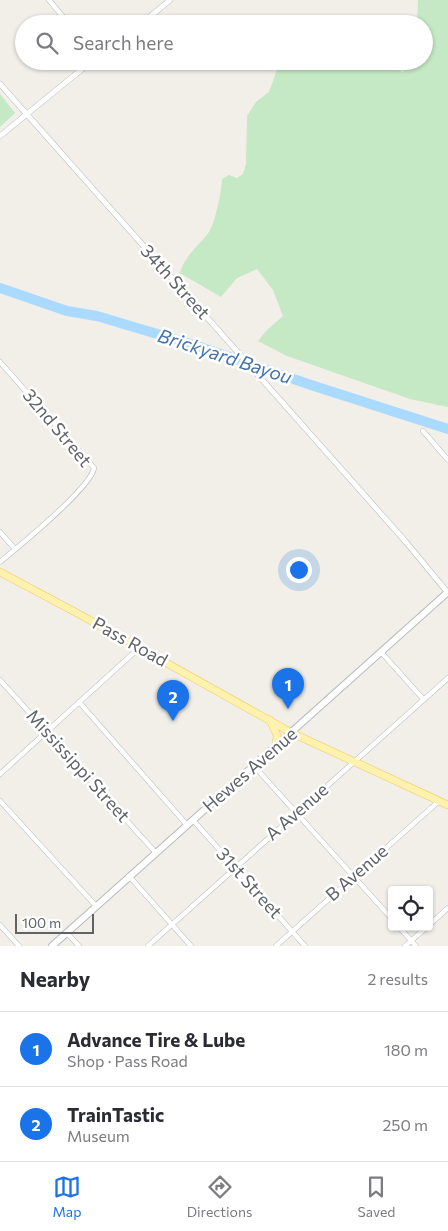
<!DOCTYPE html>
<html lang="en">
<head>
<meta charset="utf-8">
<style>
  body { margin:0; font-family:Commissioner,sans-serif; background:#f7f7f7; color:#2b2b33 }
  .controls { position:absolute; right:15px; bottom:15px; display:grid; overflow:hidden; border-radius:5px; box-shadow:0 1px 4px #0004 }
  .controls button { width:45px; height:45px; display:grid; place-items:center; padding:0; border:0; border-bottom:1px solid #e1e1e2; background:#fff; color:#2b2b33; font:25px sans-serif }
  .scale { position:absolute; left:15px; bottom:12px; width:79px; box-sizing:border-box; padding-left:5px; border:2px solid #5f6368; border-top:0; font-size:14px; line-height:18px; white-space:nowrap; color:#5f6368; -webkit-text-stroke:4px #fff; paint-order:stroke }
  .you { position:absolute; left:298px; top:569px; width:18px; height:18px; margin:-12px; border:4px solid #fff; border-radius:50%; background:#1a73e8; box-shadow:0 0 0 8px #1a73e833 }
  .badge { display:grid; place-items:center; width:32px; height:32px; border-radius:50%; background:#1a73e8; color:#fff; font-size:16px; font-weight:700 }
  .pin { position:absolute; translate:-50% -41px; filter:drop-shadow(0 1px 2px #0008) }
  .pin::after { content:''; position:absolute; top:26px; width:18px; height:15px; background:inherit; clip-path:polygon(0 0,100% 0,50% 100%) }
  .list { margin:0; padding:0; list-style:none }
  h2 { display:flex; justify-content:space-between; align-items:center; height:65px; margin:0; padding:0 20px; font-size:21px }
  h2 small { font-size:16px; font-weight:400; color:#7c7c81 }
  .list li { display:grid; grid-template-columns:32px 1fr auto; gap:15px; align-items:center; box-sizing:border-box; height:75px; padding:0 20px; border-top:1px solid #e1e1e2 }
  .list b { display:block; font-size:19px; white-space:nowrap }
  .list p { margin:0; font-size:16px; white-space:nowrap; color:#7c7c81 }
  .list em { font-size:16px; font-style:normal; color:#7c7c81 }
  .icon { flex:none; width:28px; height:28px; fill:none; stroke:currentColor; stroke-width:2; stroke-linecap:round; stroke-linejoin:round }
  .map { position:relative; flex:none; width:448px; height:946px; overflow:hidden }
  .search { position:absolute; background:#fff; box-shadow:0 1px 4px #0004; left:15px; right:15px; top:15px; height:55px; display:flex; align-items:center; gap:12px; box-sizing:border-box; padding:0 18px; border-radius:28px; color:#7c7c81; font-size:19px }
  .sheet { height:215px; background:#fff }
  nav { display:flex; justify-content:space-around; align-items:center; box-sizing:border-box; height:70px; border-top:1px solid #e1e1e2; background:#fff; font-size:14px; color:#7c7c81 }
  nav a { display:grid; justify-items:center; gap:2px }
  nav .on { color:#1a73e8 }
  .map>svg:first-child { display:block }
</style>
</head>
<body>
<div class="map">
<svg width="448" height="946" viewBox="0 0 448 946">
  <rect width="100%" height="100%" fill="#f1efe8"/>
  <g fill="#c5e8c5">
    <path d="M418,0H448V407L410,399L287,356L258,341L267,330L283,316L273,290L257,269L237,278L221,297L180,273C185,255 198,247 209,232C215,223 222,190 222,179L229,175L237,178L243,174L246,164L247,116L256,102L269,92L280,61H391L403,73C406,63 415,61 424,61V24H417Z"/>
    <polygon points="0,94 15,113 0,127"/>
  </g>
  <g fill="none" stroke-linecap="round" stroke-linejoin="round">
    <polyline stroke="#aadaff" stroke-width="10" points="0,288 67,311 97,316 194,345 311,385 448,429"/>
    <g stroke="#b5b8bc" stroke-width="5.5">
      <g id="minor">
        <polyline points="49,0 69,24"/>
        <path d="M0,362L94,468C91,488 18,547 0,562"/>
        <polyline points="423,431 448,460"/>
        <polyline points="0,532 15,549"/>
        <polyline points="381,652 424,700"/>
        <polyline points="0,680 156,853"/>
        <polyline points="79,702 187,825"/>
        <polyline points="254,766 392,919"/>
        <polyline points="0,774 139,648"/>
        <polyline points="0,801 96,906"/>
        <polyline points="193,820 305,946"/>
        <polyline points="129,876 191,946"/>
        <polyline points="0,925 19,946"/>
        <polyline points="429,925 448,908"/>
        <polyline points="399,927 416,946"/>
        <polyline points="67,933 79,946"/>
        <polyline points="148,946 448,678"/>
        <polyline points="276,946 439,801"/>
        <polyline points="405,946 427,927"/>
      </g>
    </g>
    <g stroke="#b5b8bc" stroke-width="6">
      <g id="tertiary">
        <polyline points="141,24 170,0"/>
        <polyline points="0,84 406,542 448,593"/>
        <polyline points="0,136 92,61"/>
      </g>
    </g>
    <g stroke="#b6babf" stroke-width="8">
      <polyline id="secondary" points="52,946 448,592"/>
    </g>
    <g stroke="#f2c960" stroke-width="8">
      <g id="primary">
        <polyline points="0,572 77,613 292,733 448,805"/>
        <polyline points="270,720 277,735 276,747"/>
      </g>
    </g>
    <use href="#minor" stroke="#fff" stroke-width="4.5"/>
    <use href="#tertiary" stroke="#fff" stroke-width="5"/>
    <use href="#secondary" stroke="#fff" stroke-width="6"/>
    <use href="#primary" stroke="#fff2af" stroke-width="7"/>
  </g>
  <g text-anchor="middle" stroke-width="5" stroke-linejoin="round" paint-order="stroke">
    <g font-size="18" fill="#5f6368" stroke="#fff">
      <text transform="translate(175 282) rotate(48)" y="6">34th Street</text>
      <text transform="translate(57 428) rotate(50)" y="6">32nd Street</text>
      <text transform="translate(130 642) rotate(29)" y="6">Pass Road</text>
      <text transform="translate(78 766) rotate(48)" y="6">Mississippi Street</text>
      <text transform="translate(250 770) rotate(-41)" y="6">Hewes Avenue</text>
      <text transform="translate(297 812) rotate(-41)" y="6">A Avenue</text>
      <text transform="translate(357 873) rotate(-41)" y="6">B Avenue</text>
      <text transform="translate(249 883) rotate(48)" y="6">31st Street</text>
    </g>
    <g font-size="19" font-style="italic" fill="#4174aa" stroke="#fff">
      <text transform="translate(225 356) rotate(18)" y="7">Brickyard Bayou</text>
    </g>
  </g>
</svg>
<div class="controls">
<button><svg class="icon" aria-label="locate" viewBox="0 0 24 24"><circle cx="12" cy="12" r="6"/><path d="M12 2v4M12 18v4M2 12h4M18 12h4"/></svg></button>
</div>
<div class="scale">100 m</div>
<div class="you"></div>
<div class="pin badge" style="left:288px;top:709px">1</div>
<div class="pin badge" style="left:173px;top:721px">2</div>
<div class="search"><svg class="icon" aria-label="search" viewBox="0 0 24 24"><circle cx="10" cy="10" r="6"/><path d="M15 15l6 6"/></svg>Search here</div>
</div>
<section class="sheet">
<h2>Nearby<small>2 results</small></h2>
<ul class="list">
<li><span class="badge">1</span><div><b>Advance Tire &amp; Lube</b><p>Shop · Pass Road</p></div><em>180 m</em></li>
<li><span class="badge">2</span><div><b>TrainTastic</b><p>Museum</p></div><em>250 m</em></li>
</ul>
</section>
<nav>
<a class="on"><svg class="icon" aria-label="map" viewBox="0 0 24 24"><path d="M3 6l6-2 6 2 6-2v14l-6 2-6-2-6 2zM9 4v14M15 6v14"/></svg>Map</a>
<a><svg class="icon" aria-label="directions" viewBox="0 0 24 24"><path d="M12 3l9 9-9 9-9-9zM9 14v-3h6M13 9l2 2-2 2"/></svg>Directions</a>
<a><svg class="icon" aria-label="saved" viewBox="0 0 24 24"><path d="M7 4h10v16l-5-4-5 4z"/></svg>Saved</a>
</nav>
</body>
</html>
